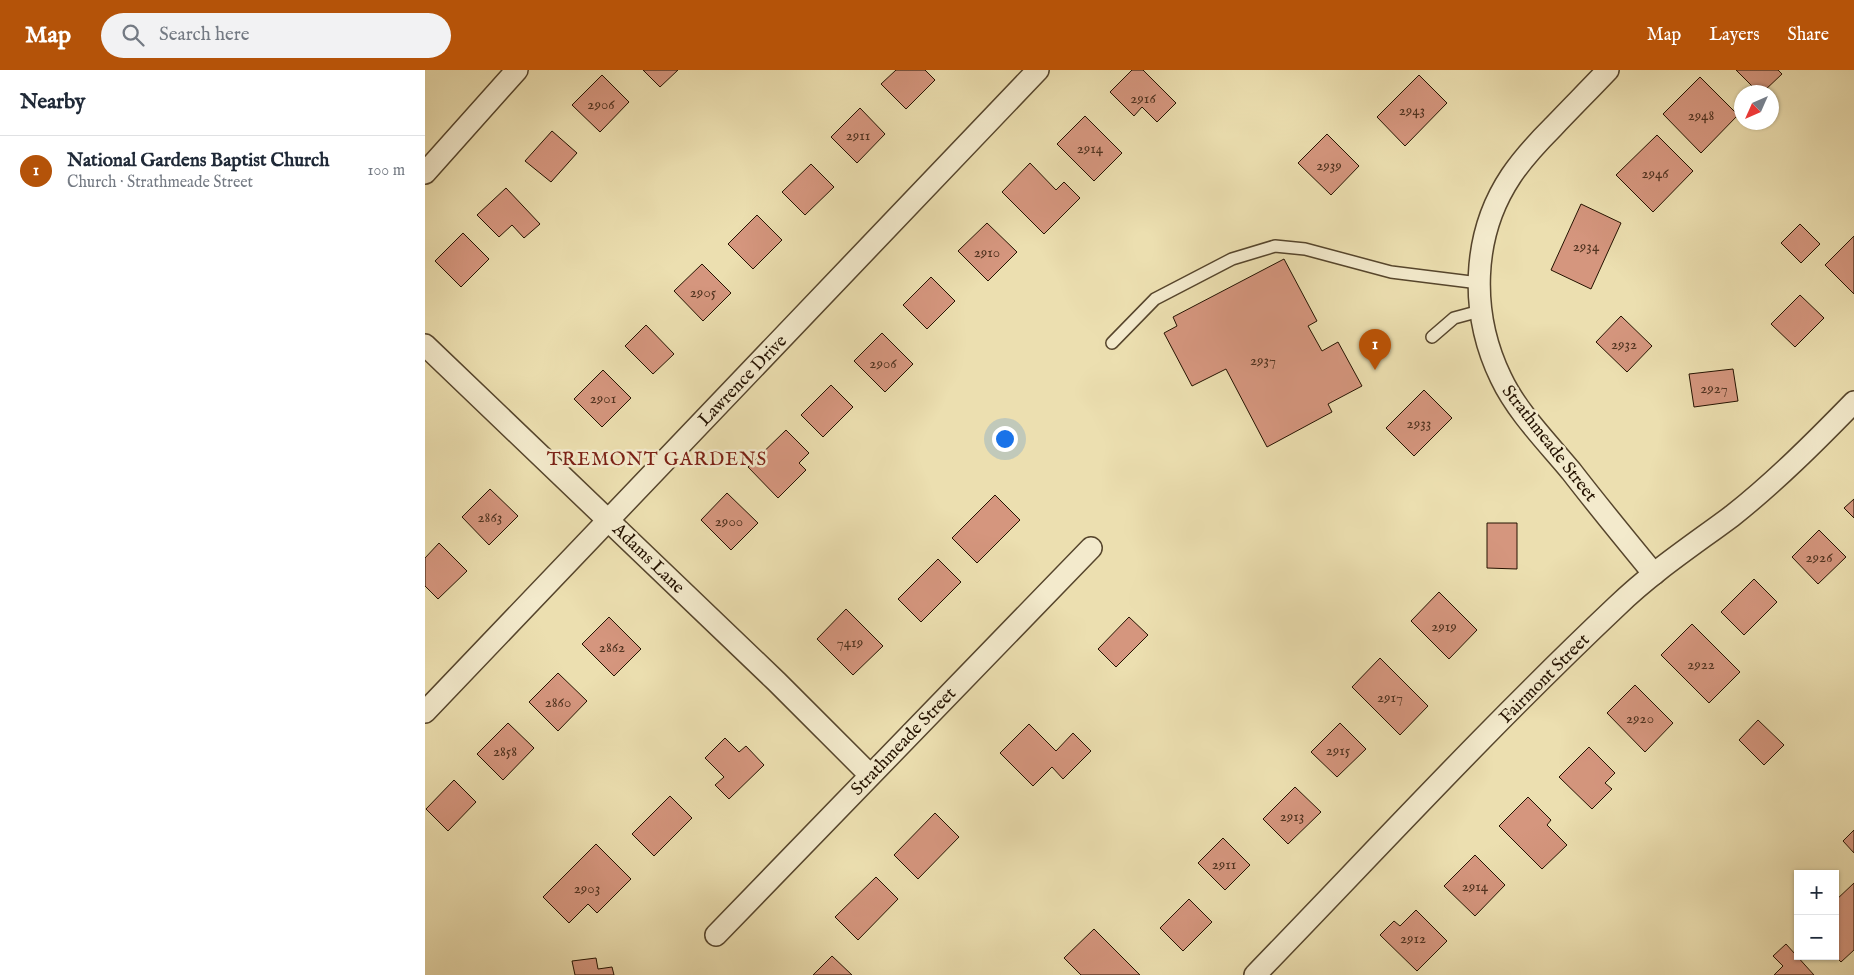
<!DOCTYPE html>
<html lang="en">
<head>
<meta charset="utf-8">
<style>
  body { margin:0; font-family:"IM FELL English",serif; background:#f2f2f3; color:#1f2937 }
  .controls { position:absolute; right:15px; bottom:15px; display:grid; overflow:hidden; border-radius:0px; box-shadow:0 1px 4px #0004 }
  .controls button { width:45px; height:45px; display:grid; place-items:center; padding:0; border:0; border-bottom:1px solid #e0e1e3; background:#fff; color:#1f2937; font:25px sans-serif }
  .compass { position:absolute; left:1309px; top:15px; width:45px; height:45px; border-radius:50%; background:#fff; box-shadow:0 1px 4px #0004; rotate:225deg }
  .you { position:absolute; left:579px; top:368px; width:18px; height:18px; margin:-12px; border:4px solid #fff; border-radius:50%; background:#1a73e8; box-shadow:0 0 0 8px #1a73e833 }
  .badge { display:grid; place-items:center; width:32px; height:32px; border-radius:50%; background:#b45309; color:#fff; font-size:16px; font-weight:700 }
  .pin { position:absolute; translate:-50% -41px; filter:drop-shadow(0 1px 2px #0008) }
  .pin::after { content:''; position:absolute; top:26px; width:18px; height:15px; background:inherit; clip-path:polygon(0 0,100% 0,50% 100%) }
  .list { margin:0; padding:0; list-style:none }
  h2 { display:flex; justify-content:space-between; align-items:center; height:65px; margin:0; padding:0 20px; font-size:21px }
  h2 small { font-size:16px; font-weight:400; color:#747a83 }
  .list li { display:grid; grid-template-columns:32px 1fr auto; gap:15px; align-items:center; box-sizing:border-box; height:70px; padding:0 20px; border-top:1px solid #e0e1e3 }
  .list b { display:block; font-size:19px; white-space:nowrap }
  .list p { margin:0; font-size:16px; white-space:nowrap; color:#747a83 }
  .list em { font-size:16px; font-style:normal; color:#747a83 }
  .icon { flex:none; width:28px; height:28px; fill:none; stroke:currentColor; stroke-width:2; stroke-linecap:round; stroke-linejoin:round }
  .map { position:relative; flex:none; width:1429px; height:905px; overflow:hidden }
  header { display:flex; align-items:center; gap:30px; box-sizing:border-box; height:70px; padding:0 25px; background:#b45309; color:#fff }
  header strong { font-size:24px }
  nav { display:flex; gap:28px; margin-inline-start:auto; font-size:18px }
  .search { width:350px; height:45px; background:#f2f2f3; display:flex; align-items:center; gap:12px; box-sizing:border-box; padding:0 18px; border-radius:28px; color:#747a83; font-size:19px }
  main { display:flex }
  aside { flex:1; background:#fff }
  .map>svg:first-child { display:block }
</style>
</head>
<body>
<header>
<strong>Map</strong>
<div class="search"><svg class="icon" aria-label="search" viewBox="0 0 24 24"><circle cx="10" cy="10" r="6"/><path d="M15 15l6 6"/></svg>Search here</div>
<nav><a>Map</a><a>Layers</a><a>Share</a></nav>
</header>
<main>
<aside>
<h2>Nearby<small></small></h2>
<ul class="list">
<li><span class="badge">1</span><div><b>National Gardens Baptist Church</b><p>Church · Strathmeade Street</p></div><em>100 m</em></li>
</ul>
</aside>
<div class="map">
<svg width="1429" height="905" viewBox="0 0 1429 905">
  <rect width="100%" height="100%" fill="#ecdfb0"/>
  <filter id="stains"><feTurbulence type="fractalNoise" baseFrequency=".004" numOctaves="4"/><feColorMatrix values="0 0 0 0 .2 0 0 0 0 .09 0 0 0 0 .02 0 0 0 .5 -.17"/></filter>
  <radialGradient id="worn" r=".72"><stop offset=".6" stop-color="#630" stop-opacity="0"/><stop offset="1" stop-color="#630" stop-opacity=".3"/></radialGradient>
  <g fill="#d5967e" stroke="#241200">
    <polygon points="218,0 253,0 235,17"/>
    <polygon points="471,0 500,0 510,10 481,39 456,14"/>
    <polygon points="707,0 718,0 751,33 732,52 717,37 709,46 685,22"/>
    <polygon points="1311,0 1353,0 1357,4 1338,22 1333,22"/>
    <polygon points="177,5 204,32 175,62 147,35"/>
    <polygon points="994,5 1022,33 980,76 952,47"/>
    <polygon points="1275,7 1313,45 1276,83 1238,44"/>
    <polygon points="435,38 460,64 432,93 406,67"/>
    <polygon points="660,46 697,83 669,111 632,74"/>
    <polygon points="127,61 152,83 126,112 100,91"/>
    <polygon points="902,64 934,96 906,125 873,93"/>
    <polygon points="1232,65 1268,101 1228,142 1191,105"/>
    <polygon points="605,93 631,120 639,112 655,128 619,164 577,122"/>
    <polygon points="386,94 409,117 380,145 357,122"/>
    <polygon points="81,118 115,154 99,168 87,155 74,167 52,145"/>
    <polygon points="1156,134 1196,153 1166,219 1126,200"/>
    <polygon points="332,145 357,170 328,199 303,174"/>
    <polygon points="562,153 592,182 563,211 533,181"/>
    <polygon points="1375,154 1395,174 1376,193 1356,173"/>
    <polygon points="38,163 64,189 36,217 10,191"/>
    <polygon points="1429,166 1429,224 1400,195"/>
    <polygon points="859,189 892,251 883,256 897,281 913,272 937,316 903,334 907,342 842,377 801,299 767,316 739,263 752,256 748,247"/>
    <polygon points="277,194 306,223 278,251 249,221"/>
    <polygon points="506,207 530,231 502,259 478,235"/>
    <polygon points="1375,225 1399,248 1370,277 1346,254"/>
    <polygon points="1196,246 1227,276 1202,302 1171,272"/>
    <polygon points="221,255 249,284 228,304 200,276"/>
    <polygon points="457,263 488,294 460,322 429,291"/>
    <polygon points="1308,299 1313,331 1269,337 1264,304"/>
    <polygon points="178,300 206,328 177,357 149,329"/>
    <polygon points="406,315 428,337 398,367 376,345"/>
    <polygon points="999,320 1027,348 989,386 961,358"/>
    <polygon points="361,360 384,383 374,393 381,400 353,428 323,397"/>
    <polygon points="65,419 93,446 64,475 37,447"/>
    <polygon points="302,423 333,453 306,480 276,450"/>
    <polygon points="570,425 595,450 552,493 527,468"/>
    <polygon points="1429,429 1429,448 1419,438"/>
    <polygon points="1062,453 1092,453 1092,499 1062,498"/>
    <polygon points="1394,460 1421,487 1393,514 1367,487"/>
    <polygon points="14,473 42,501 13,529 0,516 0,488"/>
    <polygon points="513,489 536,512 496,552 473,529"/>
    <polygon points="1329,509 1352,532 1319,565 1296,542"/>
    <polygon points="1014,522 1052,560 1024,589 986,551"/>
    <polygon points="421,539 458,576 428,605 392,569"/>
    <polygon points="184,547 216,579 189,606 157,574"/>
    <polygon points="704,547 723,565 691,597 673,579"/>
    <polygon points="1267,554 1315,602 1284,633 1236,585"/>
    <polygon points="955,588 1003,636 975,665 927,617"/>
    <polygon points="133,603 162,631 133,661 104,632"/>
    <polygon points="1210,615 1248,653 1220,682 1182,643"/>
    <polygon points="1333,650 1359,675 1339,695 1314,670"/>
    <polygon points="83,653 109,678 78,710 52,684"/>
    <polygon points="915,653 941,679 912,707 886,682"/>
    <polygon points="604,654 631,681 648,663 666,681 638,709 627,697 608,716 575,683"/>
    <polygon points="300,668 314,682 321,676 339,695 304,729 290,715 299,707 280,688"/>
    <polygon points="1164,677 1190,703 1180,713 1187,719 1167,739 1134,707"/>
    <polygon points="29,710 51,732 23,761 1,739"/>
    <polygon points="870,717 896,742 863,774 838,749"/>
    <polygon points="245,726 267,748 229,786 207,764"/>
    <polygon points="1103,727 1126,750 1122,755 1142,775 1117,799 1074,756"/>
    <polygon points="510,743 534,767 493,809 469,785"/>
    <polygon points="1429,760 1429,783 1418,771"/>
    <polygon points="798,768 825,795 800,820 773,793"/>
    <polygon points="171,774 206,809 172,843 163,834 144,853 118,827"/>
    <polygon points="1050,785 1080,815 1050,846 1019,816"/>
    <polygon points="451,807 473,829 433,870 410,847"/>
    <polygon points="1429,813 1429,880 1416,892 1410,886 1410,831"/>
    <polygon points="764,829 787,852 758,881 735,858"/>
    <polygon points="991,840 1022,871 992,901 955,865 969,851 975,856"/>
    <polygon points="669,859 715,905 656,905 639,888"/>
    <polygon points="1361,874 1389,905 1349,905 1358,896 1348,886"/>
    <polygon points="407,886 427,905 388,905"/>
    <polygon points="171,888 173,899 187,897 189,905 150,905 147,891"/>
  </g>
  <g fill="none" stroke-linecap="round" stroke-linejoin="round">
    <g stroke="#56452c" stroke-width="14">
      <g id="lane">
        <polyline points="1007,267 1029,248 1055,241"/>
        <polyline points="687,273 730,229 807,189 850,176 880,179 966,202 1054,213"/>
      </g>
    </g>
    <g stroke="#56452c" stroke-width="24">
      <g id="street">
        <path d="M1183,0C1165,19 1146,38 1128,57C1113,72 1098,88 1086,106C1046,166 1045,244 1076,308C1092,342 1122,372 1146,401C1173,436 1201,470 1229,504"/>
        <polyline points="0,103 92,0"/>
        <polyline points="0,275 352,612 445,705"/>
        <polyline points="0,642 613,0"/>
        <polyline points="291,865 666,478"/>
        <path d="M830,905C950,781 1067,654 1192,536C1227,502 1268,475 1307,446C1350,412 1390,372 1429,332"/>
      </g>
    </g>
    <use href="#lane" stroke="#f3eacc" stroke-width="11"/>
    <use href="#street" stroke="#f3eacc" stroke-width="21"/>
  </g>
  <g text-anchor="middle" stroke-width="5" stroke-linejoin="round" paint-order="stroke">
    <g font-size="15" fill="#503320">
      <text x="718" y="33">2916</text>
      <text x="176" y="39">2906</text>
      <text x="987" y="45">2943</text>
      <text x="1276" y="50">2948</text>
      <text x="433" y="70">2911</text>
      <text x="665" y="83">2914</text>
      <text x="904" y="100">2939</text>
      <text x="1230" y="108">2946</text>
      <text x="1161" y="181">2934</text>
      <text x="562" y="187">2910</text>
      <text x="278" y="227">2905</text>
      <text x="1199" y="279">2932</text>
      <text x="838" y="295">2937</text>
      <text x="458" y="298">2906</text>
      <text x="1289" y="323">2927</text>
      <text x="178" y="333">2901</text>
      <text x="994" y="358">2933</text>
      <text x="65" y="452">2863</text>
      <text x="304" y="456">2900</text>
      <text x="1394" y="492">2926</text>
      <text x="1019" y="561">2919</text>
      <text x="425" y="577">7419</text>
      <text x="187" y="582">2862</text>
      <text x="1276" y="599">2922</text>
      <text x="965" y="632">2917</text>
      <text x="133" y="637">2860</text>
      <text x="1215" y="653">2920</text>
      <text x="913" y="685">2915</text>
      <text x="80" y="686">2858</text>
      <text x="867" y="751">2913</text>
      <text x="799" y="799">2911</text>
      <text x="1050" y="821">2914</text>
      <text x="162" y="823">2903</text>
      <text x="988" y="873">2912</text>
    </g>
    <g font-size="18" fill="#241200" stroke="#f3eacc">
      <text transform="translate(317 310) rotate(-46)" y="6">Lawrence Drive</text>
      <text transform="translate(1125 373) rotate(52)" y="6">Strathmeade Street</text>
      <text transform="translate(224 488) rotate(44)" y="6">Adams Lane</text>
      <text transform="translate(1119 608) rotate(-45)" y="6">Fairmont Street</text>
      <text transform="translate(478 671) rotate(-46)" y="6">Strathmeade Street</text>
    </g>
    <g font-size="19" letter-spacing="1" fill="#7a1f14" stroke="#f3eacc">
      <text x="232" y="395">TREMONT GARDENS</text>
    </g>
  </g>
  <rect width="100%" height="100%" filter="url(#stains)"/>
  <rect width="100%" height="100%" fill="url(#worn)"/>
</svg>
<div class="controls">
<button>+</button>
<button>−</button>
</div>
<svg class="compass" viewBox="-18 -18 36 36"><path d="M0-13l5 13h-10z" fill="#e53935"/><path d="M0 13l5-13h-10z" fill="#747a83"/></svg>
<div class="you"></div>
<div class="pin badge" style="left:950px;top:300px">1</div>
</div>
</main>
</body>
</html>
